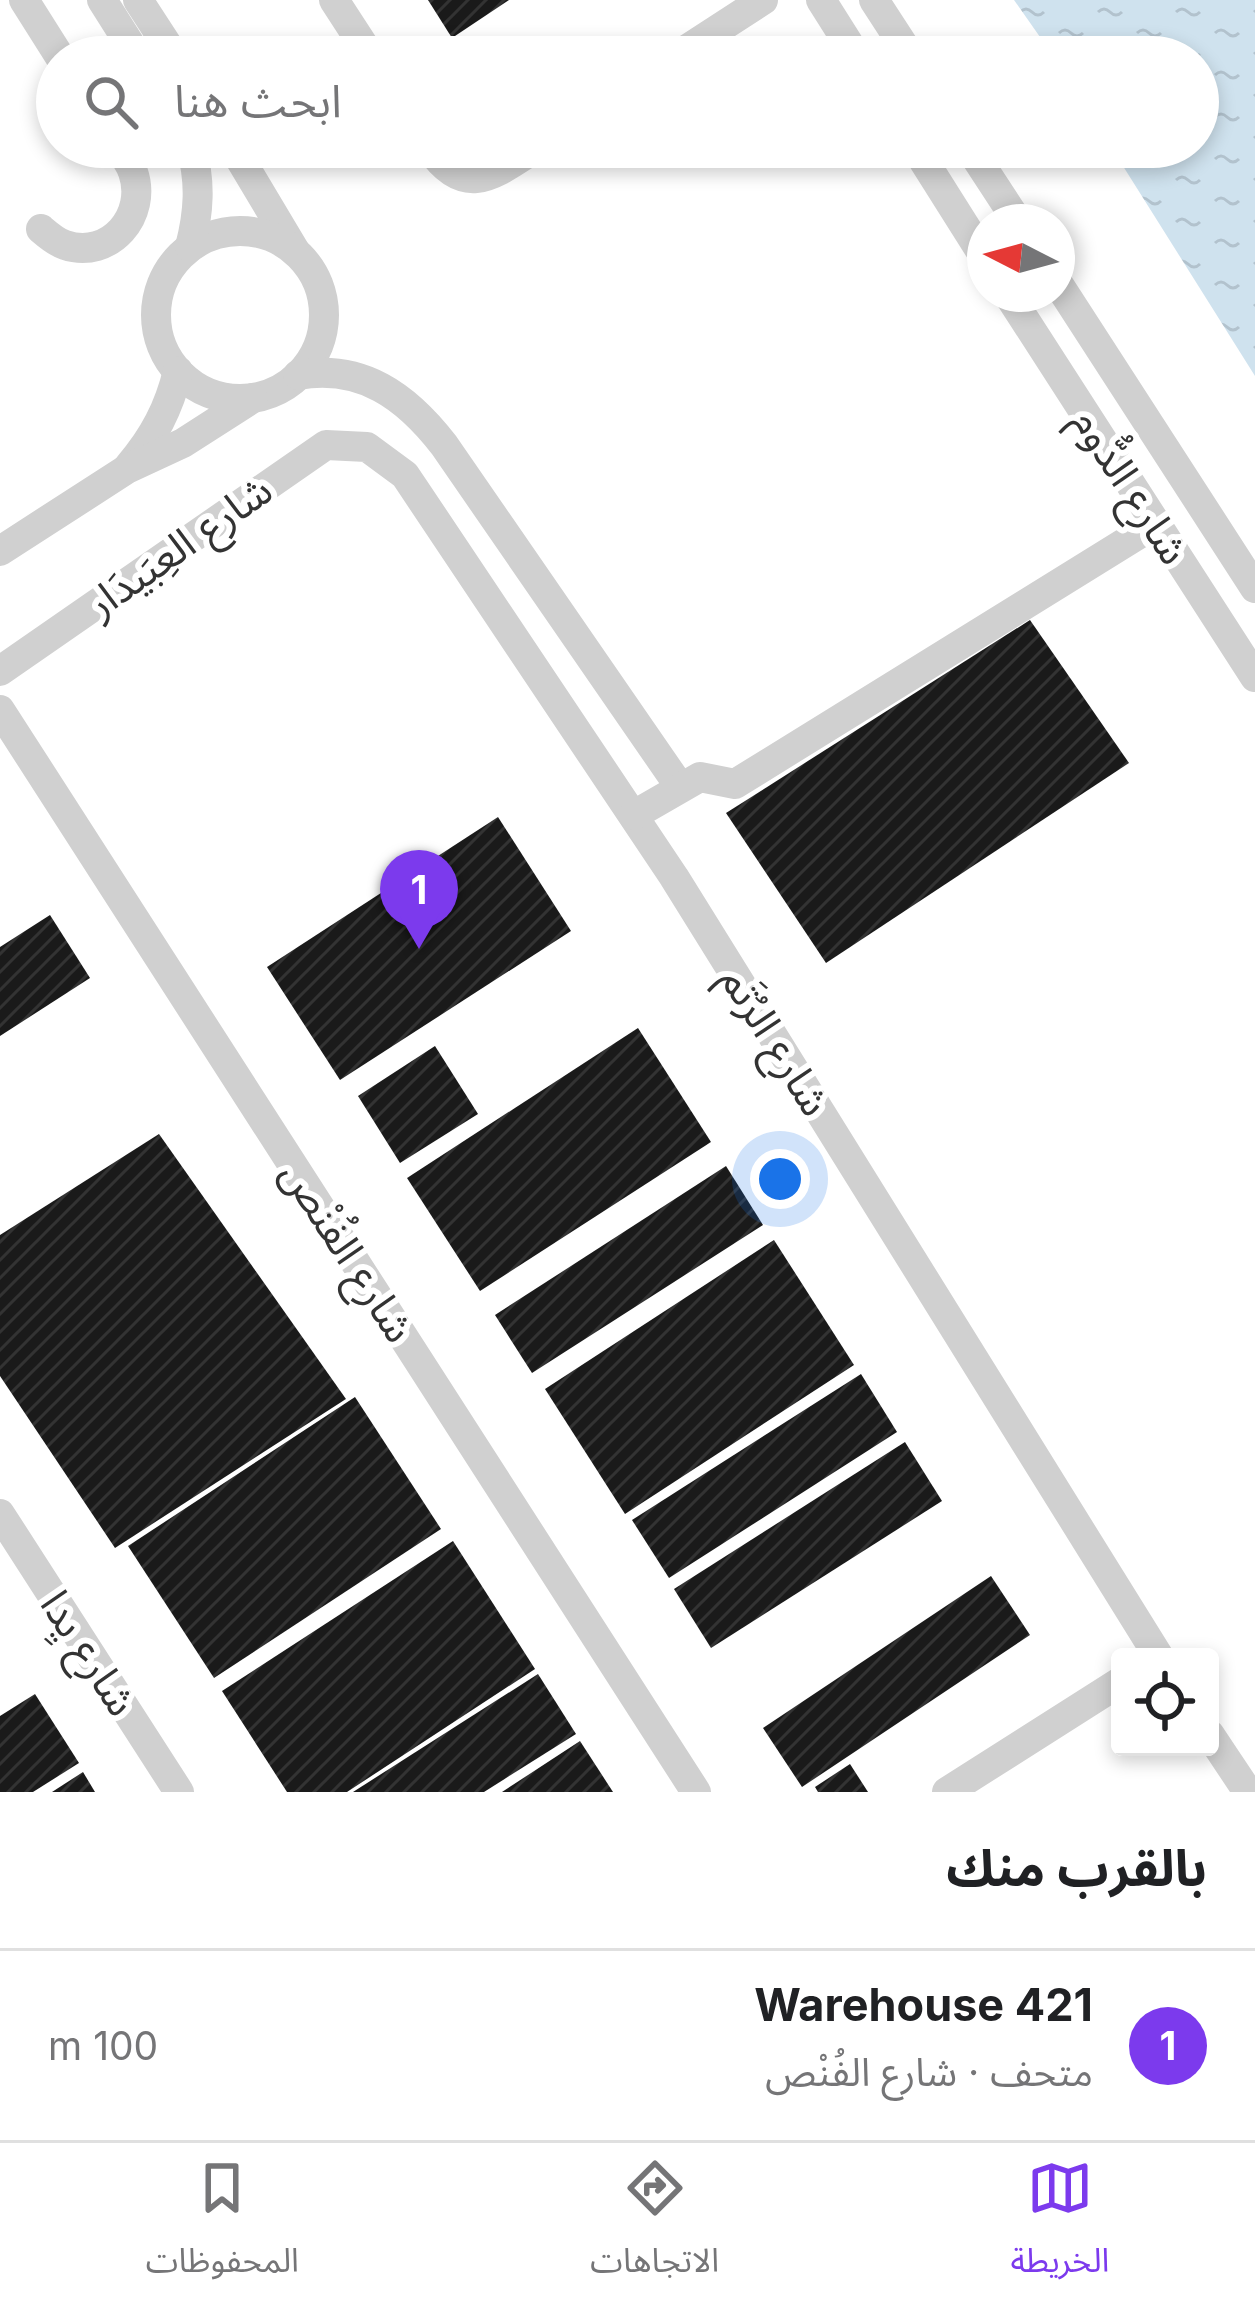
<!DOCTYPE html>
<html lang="ar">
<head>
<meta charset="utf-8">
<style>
  body { margin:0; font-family:Inter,"Noto Sans Arabic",sans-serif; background:#f6f6f6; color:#202124; direction:rtl }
  .controls { position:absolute; right:36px; bottom:36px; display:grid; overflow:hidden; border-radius:12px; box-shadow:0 6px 18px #0003 }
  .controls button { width:108px; height:108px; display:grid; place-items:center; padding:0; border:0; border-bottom:3px solid #e0e0e0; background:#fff; color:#202124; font:60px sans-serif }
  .compass { position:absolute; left:967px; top:204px; width:108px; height:108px; border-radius:50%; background:#fff; box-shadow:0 6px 18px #0003; rotate:276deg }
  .you { position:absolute; left:780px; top:1179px; width:42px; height:42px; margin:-30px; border:9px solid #fff; border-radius:50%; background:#1a73e8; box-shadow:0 0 0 18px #1a73e833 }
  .badge { display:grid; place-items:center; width:78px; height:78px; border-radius:50%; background:#7c3aed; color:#fff; font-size:39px; font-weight:700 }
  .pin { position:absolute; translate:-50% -99px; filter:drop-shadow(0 3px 6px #0008) }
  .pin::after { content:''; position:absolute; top:63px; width:42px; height:36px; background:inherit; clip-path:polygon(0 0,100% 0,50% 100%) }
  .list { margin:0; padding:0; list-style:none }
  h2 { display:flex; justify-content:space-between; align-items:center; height:156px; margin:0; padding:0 48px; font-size:51px }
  h2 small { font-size:39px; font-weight:400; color:#757577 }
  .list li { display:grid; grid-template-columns:78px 1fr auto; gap:36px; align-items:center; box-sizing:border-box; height:192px; padding:0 48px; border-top:3px solid #e0e0e0 }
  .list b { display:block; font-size:45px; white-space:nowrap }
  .list p { margin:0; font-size:39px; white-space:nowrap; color:#757577 }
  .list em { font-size:39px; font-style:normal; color:#757577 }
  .icon { flex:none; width:66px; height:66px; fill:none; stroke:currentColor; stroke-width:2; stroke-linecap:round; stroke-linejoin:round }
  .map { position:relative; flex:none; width:1255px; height:1792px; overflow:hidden; direction:ltr }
  .search { position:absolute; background:#fff; box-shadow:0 6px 18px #0003; left:36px; right:36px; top:36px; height:132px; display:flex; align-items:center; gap:30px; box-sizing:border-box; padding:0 42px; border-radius:66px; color:#757577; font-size:45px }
  .sheet { height:348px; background:#fff }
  nav { display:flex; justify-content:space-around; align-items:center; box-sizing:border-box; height:168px; border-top:3px solid #e0e0e0; background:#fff; font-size:33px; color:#757577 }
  nav a { display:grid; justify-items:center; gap:6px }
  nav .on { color:#7c3aed }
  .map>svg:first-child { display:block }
</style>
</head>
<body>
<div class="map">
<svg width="1255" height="1792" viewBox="0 0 1255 1792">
  <defs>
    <pattern id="water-ripples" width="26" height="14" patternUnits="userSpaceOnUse" patternTransform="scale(3)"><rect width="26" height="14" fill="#cfe2ee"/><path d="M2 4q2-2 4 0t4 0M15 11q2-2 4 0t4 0" fill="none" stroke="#b2c2cd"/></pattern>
    <pattern id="building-hatch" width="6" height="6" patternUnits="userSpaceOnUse" patternTransform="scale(3)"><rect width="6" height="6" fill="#1a1a1a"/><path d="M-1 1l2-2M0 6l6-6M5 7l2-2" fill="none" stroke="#333"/></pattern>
  </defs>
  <rect width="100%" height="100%" fill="#fff"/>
  <polygon fill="url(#water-ripples)" points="1014,0 1255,0 1255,376 1111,147 1198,147 1198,57 1054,57"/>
  <g fill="url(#building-hatch)">
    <polygon points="428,0 509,0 452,38"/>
    <polygon points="1030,620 1129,763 826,963 726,813"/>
    <polygon points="498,817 571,931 340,1080 267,967"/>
    <polygon points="50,915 90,978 0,1036 0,947"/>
    <polygon points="638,1028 711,1142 480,1291 407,1178"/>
    <polygon points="435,1046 478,1114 400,1163 358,1096"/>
    <polygon points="159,1134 346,1399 115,1548 0,1376 0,1235"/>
    <polygon points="726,1166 763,1225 532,1373 495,1315"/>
    <polygon points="774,1240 854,1365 625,1514 545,1389"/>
    <polygon points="861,1374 897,1432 669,1578 632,1520"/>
    <polygon points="355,1397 441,1529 214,1678 128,1546"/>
    <polygon points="905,1442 942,1501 711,1648 674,1589"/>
    <polygon points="453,1541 535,1669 347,1792 287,1792 222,1691"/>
    <polygon points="991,1576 1030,1635 802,1787 763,1728"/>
    <polygon points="538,1674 576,1734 484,1792 353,1792"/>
    <polygon points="35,1694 79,1763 33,1792 0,1792 0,1716"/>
    <polygon points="580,1741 613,1792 502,1792"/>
    <polygon points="850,1764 868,1792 818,1792 815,1787"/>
    <polygon points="83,1772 95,1792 52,1792"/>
  </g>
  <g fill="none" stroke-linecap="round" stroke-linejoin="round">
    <g stroke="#d0d0d0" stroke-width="30">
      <polyline points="24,0 60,57"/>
      <polyline points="102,0 138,57"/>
      <polyline points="138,0 175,57"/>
      <polyline points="334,0 371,57"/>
      <polyline points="821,0 857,57"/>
      <polyline points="874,0 911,57"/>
      <polyline points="675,57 763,0"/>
      <polyline points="233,147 295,251"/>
      <path d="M429,147C465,201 495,174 537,147"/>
      <polyline points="915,147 985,258"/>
      <polyline points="969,147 1018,222"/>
      <path d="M41,229C48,235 56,242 65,245C110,260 148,215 133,172C130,163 124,155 118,147"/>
      <circle cx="240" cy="315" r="84"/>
      <path d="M190,247C199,212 201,182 191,147"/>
      <polyline points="1057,282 1255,588"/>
      <polyline points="1008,294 1255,677"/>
      <path d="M298,375C362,364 406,396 444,445L680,787"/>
      <path d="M129,466C154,437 169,408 178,371"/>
      <polyline points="0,551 127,469 183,443 253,398"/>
      <polyline points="0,671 326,445 367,447 405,475 674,877 1159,1657"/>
      <polyline points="0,710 696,1792"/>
      <polyline points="634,815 700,777 735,784 1155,524"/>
      <polyline points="0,1514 179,1792"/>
      <polyline points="1210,1735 1248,1792"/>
      <polyline points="947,1792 1120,1682"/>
    </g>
  </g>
  <g text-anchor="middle" stroke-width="12" stroke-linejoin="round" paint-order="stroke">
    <g font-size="42" fill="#333" stroke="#fff">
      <text transform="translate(1131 486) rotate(57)" y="15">شارع الدُّوم</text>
      <text transform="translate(179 546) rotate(-35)" y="15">شارع العِبَيدَار</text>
      <text transform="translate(776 1041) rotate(58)" y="15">شارع الرُتَم</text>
      <text transform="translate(348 1251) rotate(57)" y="15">شارع الفُنْص</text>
      <text transform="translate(89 1653) rotate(57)" y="15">شارع يِدا</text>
    </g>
  </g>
</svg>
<div class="controls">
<button><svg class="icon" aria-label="locate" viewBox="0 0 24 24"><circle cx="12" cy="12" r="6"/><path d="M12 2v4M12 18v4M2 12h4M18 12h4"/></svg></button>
</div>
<svg class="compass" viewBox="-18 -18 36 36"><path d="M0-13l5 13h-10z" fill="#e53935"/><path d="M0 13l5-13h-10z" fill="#757577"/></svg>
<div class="you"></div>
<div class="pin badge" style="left:419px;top:949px">1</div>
<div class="search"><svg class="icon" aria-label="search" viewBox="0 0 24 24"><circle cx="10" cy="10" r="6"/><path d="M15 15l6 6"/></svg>ابحث هنا</div>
</div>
<section class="sheet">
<h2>بالقرب منك<small></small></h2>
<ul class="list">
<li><span class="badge">1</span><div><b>Warehouse 421</b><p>متحف · شارع الفُنْص</p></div><em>100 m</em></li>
</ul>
</section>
<nav>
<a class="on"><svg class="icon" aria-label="map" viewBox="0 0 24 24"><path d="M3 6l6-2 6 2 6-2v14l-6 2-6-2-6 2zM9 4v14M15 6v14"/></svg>الخريطة</a>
<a><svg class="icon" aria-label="directions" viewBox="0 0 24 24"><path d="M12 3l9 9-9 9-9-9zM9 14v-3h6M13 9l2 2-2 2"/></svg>الاتجاهات</a>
<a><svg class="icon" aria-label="saved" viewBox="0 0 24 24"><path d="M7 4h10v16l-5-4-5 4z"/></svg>المحفوظات</a>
</nav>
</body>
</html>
